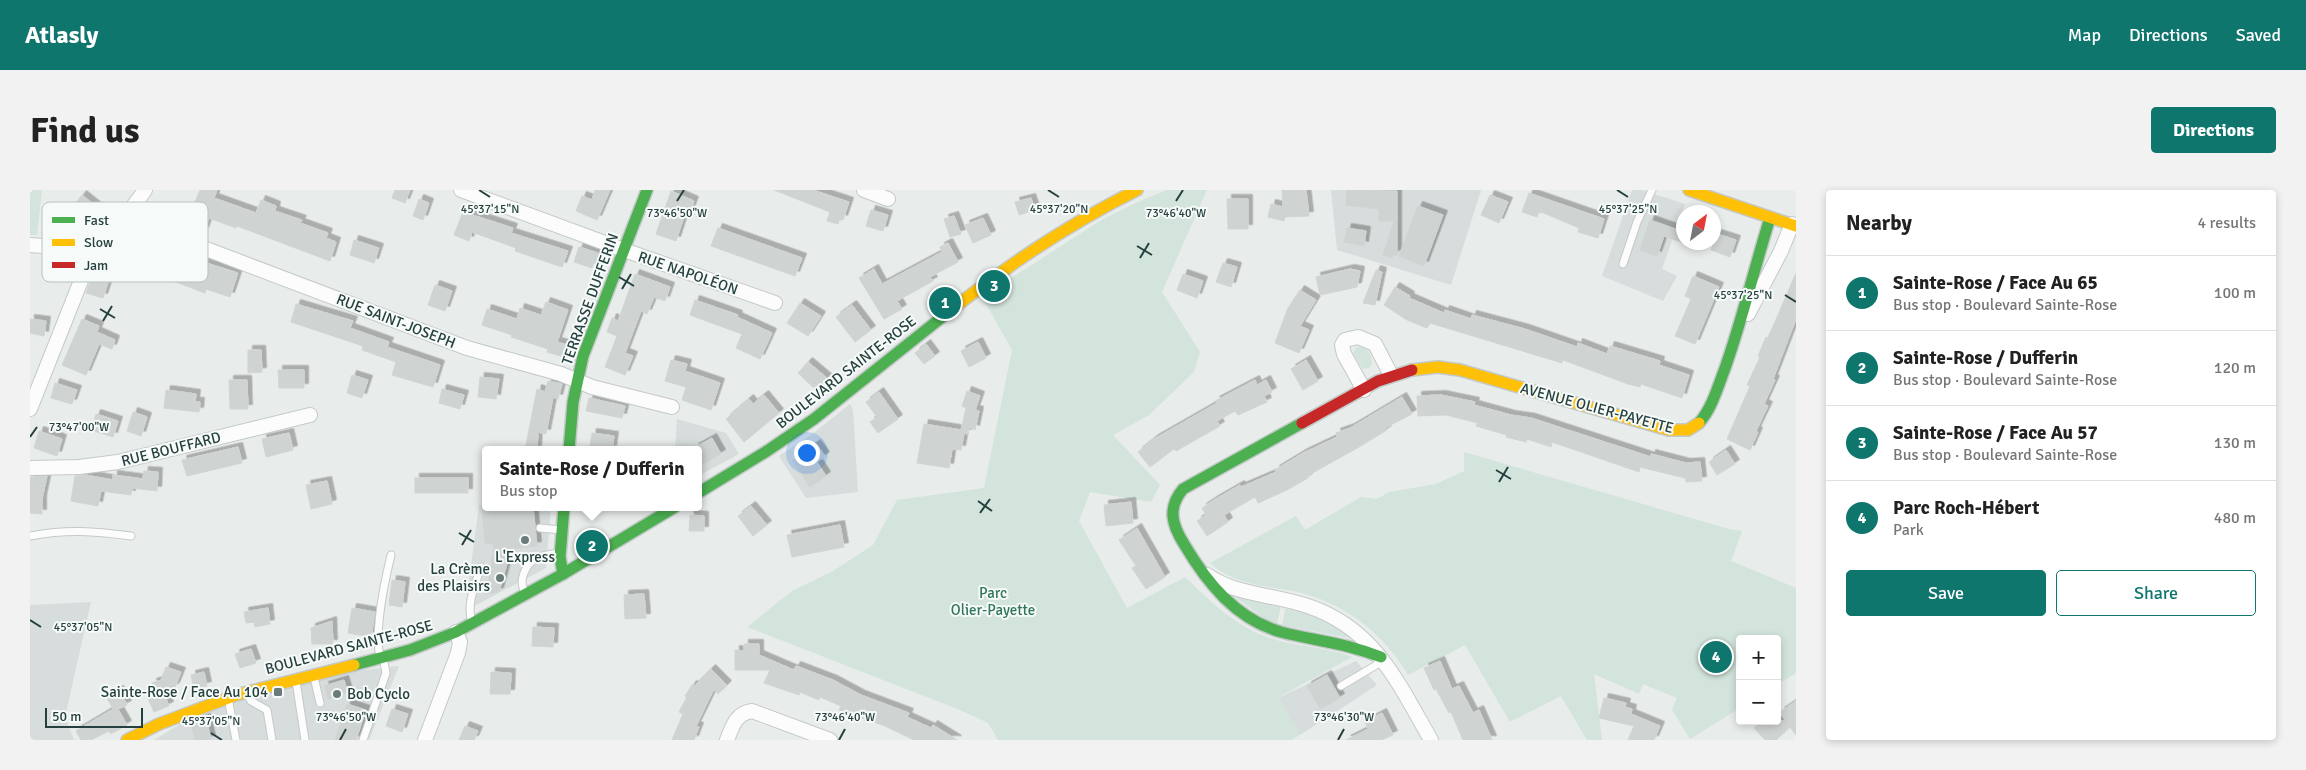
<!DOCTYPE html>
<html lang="en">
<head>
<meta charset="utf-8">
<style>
  body { margin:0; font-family:Signika,sans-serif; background:#f2f2f2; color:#222 }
  .controls { position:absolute; right:15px; bottom:15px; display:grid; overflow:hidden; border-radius:5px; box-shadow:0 2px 8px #0003 }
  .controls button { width:45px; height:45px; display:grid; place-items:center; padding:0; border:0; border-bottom:1px solid #e0e0e0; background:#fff; color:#222; font:25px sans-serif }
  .compass { position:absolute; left:1646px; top:15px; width:45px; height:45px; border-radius:50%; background:#fff; box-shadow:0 2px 8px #0003; rotate:32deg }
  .scale { position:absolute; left:15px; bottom:12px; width:98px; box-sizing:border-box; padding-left:5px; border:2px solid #25403e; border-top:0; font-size:14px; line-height:18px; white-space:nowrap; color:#25403e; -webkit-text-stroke:4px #f6faf9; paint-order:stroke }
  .you { position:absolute; left:776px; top:262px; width:18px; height:18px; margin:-12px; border:4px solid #fff; border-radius:50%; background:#1a73e8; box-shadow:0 0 0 8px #1a73e833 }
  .badge { display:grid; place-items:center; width:32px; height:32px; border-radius:50%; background:#0f766e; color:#fff; font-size:16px; font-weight:700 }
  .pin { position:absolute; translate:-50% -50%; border:2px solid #fff; box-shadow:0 1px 5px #0006 }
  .popup { position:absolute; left:452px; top:256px; width:220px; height:65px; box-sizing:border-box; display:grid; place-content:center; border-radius:5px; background:#fff; filter:drop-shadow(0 1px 4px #0005); font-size:16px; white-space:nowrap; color:#767676 }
  .popup b { font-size:19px; color:#222 }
  .popup::after { content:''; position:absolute; left:50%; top:100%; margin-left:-10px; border:10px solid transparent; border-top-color:#fff }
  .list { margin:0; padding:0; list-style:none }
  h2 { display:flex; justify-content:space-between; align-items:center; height:65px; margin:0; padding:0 20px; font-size:21px }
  h2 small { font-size:16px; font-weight:400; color:#767676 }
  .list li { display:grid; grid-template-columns:32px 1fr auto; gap:15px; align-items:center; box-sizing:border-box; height:75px; padding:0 20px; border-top:1px solid #e0e0e0 }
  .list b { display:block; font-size:19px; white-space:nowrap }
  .list p { margin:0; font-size:16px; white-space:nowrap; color:#767676 }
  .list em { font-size:16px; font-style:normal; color:#767676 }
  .actions { display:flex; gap:10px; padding:15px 20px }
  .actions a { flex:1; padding:11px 0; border:1px solid #0f766e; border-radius:5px; text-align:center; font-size:18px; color:#0f766e }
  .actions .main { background:#0f766e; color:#fff }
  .map { position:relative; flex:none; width:1766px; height:550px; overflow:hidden; border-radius:5px }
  header { display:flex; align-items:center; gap:30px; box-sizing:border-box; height:70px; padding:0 25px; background:#0f766e; color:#fff }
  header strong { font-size:24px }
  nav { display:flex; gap:28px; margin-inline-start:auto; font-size:18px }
  .intro { display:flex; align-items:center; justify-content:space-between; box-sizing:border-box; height:120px; padding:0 30px }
  h1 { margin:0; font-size:35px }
  .button { padding:12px 22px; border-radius:5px; background:#0f766e; color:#fff; font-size:18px; font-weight:700 }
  main { display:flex; gap:30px; padding:0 30px }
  aside { flex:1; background:#fff; border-radius:5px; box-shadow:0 2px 8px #0003 }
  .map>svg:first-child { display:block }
</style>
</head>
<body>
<header>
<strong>Atlasly</strong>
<nav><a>Map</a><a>Directions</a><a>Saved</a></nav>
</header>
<div class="intro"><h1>Find us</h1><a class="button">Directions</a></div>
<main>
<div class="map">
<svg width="1766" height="550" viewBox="0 0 1766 550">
  <defs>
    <filter id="shadow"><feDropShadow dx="4.5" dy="-4.5" stdDeviation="0" flood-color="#0004"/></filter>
  </defs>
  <rect width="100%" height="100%" fill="#e8eceb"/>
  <g fill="#d6dddc">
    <polygon points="1301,0 1451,0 1421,95 1307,60"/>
    <polygon points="1602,0 1612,0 1655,14 1632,79 1647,86 1633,111 1572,86"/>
    <polygon points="820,214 823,220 828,302 776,308 749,266 781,245"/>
    <polygon points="647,229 696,243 709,264 668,286 668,260 645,260"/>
    <polygon points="449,315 456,315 456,317 521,317 516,378 435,421"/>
    <polygon points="61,412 35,527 44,550 0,550 0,415"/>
    <polygon points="1326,471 1347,495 1270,545 1248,508"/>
    <polygon points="369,476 339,550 124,550 167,524 292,485"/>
  </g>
  <g fill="#d2e4db">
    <polygon points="0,0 12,0 7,45 0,45"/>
    <path d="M1137,0H1177L1132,102L1170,162L1164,182L1119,225L1083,245L1130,295L1121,312L1060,302L1049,331L1097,418L1155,387C1184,415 1210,441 1250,451C1274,457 1299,458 1322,467L1249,507L1270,545L1261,550H968L958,533L930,520L717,437L762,401L803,381L843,355L867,310L954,298L982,160L952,107L1073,29L1110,11Z"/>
    <path d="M1327,157C1338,157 1341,163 1342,173L1339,178L1333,179L1323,163Z"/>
    <path d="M1434,262L1699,339L1712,341L1701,371L1766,398V483L1747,495V449H1710V518L1660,549L1642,520L1647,508L1613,494L1609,504L1564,484L1572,550H1557L1531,506L1480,532L1435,455L1378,485C1353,442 1312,411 1263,401C1235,396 1203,394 1180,373L1266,326L1275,340L1331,307L1347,309L1359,302L1406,294L1434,281Z"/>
    <polygon points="1198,402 1251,415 1247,434 1237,430"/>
    <polygon points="1256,416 1302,431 1329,450 1252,435"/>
  </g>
  <g fill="#cfd3d2" stroke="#d0d5d4" filter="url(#shadow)">
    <polygon points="170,0 187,0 184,8 226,23 231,10 246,16 245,21 272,30 270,33 298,43 296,48 306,52 300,71 207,36 206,38 179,28 174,42 156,34"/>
    <polygon points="365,0 380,0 375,13 362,8"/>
    <polygon points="565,0 580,0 567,30 546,21 552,6 562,10"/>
    <polygon points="744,0 783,0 819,12 813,30 810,28 808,34 797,31 800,22"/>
    <polygon points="1252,0 1276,0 1279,26 1255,27 1254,31 1238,27 1241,14 1253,17"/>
    <polygon points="1317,0 1367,1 1367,66 1364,64 1362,68 1353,65 1364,31 1349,31 1349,19 1316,15"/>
    <polygon points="641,1 664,11 659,24 655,23 646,51 626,44"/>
    <polygon points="1499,3 1574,29 1568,48 1548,42 1549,38 1509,21 1507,27 1492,22"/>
    <polygon points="52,5 67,17 55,34 39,22"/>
    <polygon points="1460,5 1478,12 1469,33 1451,25"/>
    <polygon points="1001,8 1005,20 989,25 985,12"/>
    <polygon points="389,9 399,13 393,30 383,26"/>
    <polygon points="1197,9 1218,9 1218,39 1198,39"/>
    <polygon points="1388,16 1413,25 1394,76 1369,66"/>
    <polygon points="841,20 858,25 853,41 836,36"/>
    <polygon points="433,22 483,38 481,43 538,61 532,77 485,61 486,58 442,42 439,51 424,45"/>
    <polygon points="924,26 931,44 920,47 914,29"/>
    <polygon points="953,28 961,45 943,53 935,35"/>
    <polygon points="1620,30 1654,42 1654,53 1634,46 1627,66 1610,60"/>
    <polygon points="688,38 772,68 765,86 681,56"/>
    <polygon points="1317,38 1336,41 1334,56 1314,52"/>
    <polygon points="93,42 113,49 104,78 77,69 81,57 86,58"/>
    <polygon points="1687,44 1706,50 1700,67 1681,60"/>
    <polygon points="324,50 349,58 344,73 320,65"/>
    <polygon points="918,53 928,72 900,87 903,91 867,111 872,119 854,129 829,88 844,79 852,94 912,62 910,57"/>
    <polygon points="549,57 568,63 562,78 544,72"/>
    <polygon points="139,61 208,83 200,107 176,99 175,103 130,86"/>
    <polygon points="1193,73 1207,77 1201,97 1186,92"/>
    <polygon points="1320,79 1330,81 1327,97 1290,105 1286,87"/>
    <polygon points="1346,80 1352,82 1345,115 1333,113"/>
    <polygon points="1766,83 1766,129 1743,189 1745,190 1734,214 1738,216 1726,241 1728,242 1720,260 1697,249 1720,196 1717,195 1730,167 1728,166 1736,147 1738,148"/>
    <polygon points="63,84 79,90 73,108 56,103"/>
    <polygon points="605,84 640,97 635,111 624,107 617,124 611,121 595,163 603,166 595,185 575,177 587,146 577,142 582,128 588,131"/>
    <polygon points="1153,84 1173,91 1167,108 1147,100"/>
    <polygon points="1663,86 1689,97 1665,154 1645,146 1661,109 1655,106"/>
    <polygon points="405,95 422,101 415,121 398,115"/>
    <polygon points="1365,97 1380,106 1379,108 1414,123 1415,120 1441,129 1442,125 1495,139 1547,157 1548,153 1577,164 1580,156 1630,171 1629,175 1659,185 1652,208 1611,194 1610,197 1598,194 1533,170 1532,173 1400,133 1397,138 1377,130 1354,115"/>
    <polygon points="1270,100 1286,110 1270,136 1279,140 1269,163 1245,153 1258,118"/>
    <polygon points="665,110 708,125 707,127 742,143 730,169 706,158 712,144 660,125"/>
    <polygon points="516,112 538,120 527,152 538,155 534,167 517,162 518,159 481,147 482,145 452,135 457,119 487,129 490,118 511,125"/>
    <polygon points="770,113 791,126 778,146 757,133"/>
    <polygon points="266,114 323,131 320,138 359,152 357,157 410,175 403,197 362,185 366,172 332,160 333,156 261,132"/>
    <polygon points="822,115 841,140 825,152 806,127"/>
    <polygon points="0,129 16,131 14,146 0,143"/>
    <polygon points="52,129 69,136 67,142 85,150 82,159 69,154 56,185 32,175"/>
    <polygon points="948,152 956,168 939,177 931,161"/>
    <polygon points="896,154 905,166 894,174 885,163"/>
    <polygon points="218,160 231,160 232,182 218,183"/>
    <polygon points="641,170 657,174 655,181 690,193 681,220 652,210 656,197 635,191"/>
    <polygon points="1276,170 1288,191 1273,200 1261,179"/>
    <polygon points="778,172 797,188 786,200 768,183"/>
    <polygon points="248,180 274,180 274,198 249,198"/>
    <polygon points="322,185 338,190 332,208 317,203"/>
    <polygon points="450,187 469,189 466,209 448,207"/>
    <polygon points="199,190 217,190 218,219 200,219"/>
    <polygon points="1225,190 1227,195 1236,190 1242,202 1234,206 1237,212 1208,225 1205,221 1187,231 1190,236 1146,261 1144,259 1120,277 1108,262 1124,249 1187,213 1185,211"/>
    <polygon points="518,191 532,194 528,209 523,207 516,244 508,242 507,260 495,260 507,199 515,202"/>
    <polygon points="25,193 47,200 42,214 21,208"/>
    <polygon points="412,199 434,205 430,219 409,213"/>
    <polygon points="136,200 166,204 165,212 170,212 169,222 134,218"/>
    <polygon points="937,201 950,206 945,220 949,221 945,240 939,237 937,244 934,243 931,260 922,259 919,278 887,273 894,234 931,240 936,218 932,216"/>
    <polygon points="849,202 868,229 848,243 840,232 847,227 836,212"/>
    <polygon points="734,205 749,223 714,252 696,229 719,209 723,214"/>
    <polygon points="1411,205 1445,212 1444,215 1481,225 1501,228 1621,267 1621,264 1656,273 1670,272 1672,291 1656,292 1655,288 1610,277 1609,282 1522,252 1521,257 1497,249 1496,252 1476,247 1477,245 1446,236 1448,233 1416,225 1388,226 1387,206"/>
    <polygon points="1372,207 1382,224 1355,238 1357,240 1329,257 1277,286 1278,288 1257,300 1228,313 1225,307 1194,325 1198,332 1177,346 1167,331 1176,325 1172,318 1184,310 1210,295 1211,297 1246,282 1245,280 1273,263 1307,247 1306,243 1320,238"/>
    <polygon points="559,208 595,216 592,228 556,221"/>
    <polygon points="103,222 117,227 111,246 97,241"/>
    <polygon points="66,224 88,231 83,247 61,240"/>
    <polygon points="9,241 32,249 27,266 4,258"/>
    <polygon points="259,243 263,260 236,267 232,249"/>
    <polygon points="562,243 584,246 582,260 560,256"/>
    <polygon points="682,248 691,264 673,274 668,266 668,260 664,258"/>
    <polygon points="786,254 795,266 787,272 796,286 780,297 762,270"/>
    <polygon points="208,257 212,273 157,286 152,270"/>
    <polygon points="1696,260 1705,274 1687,285 1679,272"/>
    <polygon points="114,281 128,282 127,301 102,298 101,305 71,301 68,316 41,311 45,286 55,285 83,290 83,285 113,289"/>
    <polygon points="17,286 12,309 12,324 0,323 0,287"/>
    <rect x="385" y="288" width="53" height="15"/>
    <polygon points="297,291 302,314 281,319 276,295"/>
    <polygon points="1101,312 1103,333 1076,336 1074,315"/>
    <polygon points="721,316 737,335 723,346 708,326"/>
    <polygon points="464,317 503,317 507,356 481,359 469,402 456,404 464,354 455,353 452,318"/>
    <polygon points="660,325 674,326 674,341 659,341"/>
    <polygon points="810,335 814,357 762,367 757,345"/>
    <polygon points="1107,338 1135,387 1116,399 1102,378 1106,376 1089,350"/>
    <polygon points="362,390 375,392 372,417 359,415"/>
    <polygon points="614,404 616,428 595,429 594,405"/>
    <polygon points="238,418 240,434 225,437 224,432 216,433 214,422"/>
    <polygon points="322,418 345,422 341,447 318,443"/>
    <polygon points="302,431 303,454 282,454 281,438"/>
    <polygon points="503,437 524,438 523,457 502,456"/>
    <polygon points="714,454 729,454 729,465 764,480 766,476 803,490 831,505 879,523 877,527 901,538 903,535 927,550 884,550 855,536 809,520 811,516 790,507 789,510 770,502 769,505 734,493 740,480 705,480 705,460 714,461"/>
    <polygon points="221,459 226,473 210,478 205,464"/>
    <polygon points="1410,471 1422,499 1429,496 1443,523 1449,520 1462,550 1433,550 1421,522 1419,523 1406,499 1404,500 1394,478"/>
    <polygon points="136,477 151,482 145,497 133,502 139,516 124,522 117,506 125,502 122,493 131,490"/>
    <polygon points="681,479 697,495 688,504 684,499 666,536 669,537 664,550 642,550 653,524 649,522 657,507 655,506 662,495 664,496"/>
    <polygon points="174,482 177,496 164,499 161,485"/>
    <polygon points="461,482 481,483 480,504 460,504"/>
    <polygon points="1297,485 1310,508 1290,519 1277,496"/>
    <polygon points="314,490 318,503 298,509 294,496"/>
    <polygon points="89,500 97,515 88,519 97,535 81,544 79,541 61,550 51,550 46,541 83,519 76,506"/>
    <polygon points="1574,508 1596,513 1595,517 1602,519 1601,524 1630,536 1624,550 1598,550 1604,536 1569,528"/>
    <polygon points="1766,511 1766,545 1760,537 1746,550 1735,550 1724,538 1732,531 1756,531 1750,522"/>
    <polygon points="317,514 336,520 326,550 305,550"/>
    <polygon points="362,519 378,524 372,542 356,536"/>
    <polygon points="1352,523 1363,545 1351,550 1316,550 1338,539 1335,532"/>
    <polygon points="176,528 181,550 165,550 161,534"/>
    <polygon points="435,536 448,541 444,550 429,550"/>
  </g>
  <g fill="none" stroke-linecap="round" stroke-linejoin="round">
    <g stroke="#c5c9c8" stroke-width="9">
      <g id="lane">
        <polyline points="1593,74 1607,32 1622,0"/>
        <polyline points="510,338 531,340"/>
        <path d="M0,346C38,339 63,341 101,346"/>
        <path d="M495,402C488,391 495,374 507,368C514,365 523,364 530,363"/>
        <path d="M442,432C436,414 445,395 451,377"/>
        <path d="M350,467C344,442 355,390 361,365"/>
        <polyline points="284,487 290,513"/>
        <polyline points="266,491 275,550"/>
        <polyline points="1311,496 1353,471"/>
        <polyline points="217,504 221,511 237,520 242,550"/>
        <polyline points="198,508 206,550"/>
        <polyline points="333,550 356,483 353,467"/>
      </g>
    </g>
    <g stroke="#c5c9c8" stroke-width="16">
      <g id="street">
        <polyline points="431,0 594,60 745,113"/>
        <polyline points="834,0 858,9"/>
        <polyline points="97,26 113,35 437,158 531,184 562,197 642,217"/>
        <polyline points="0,55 38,58 63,65"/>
        <polyline points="1718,124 1751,61 1762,34"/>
        <polyline points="1334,200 1314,164 1312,155 1315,150 1328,147 1345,154 1361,185"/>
        <path d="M0,219L56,78C71,49 97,28 115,0"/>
        <polyline points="0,278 49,277 88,272 280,225"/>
        <path d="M1177,385C1203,403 1234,404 1264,412C1341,431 1365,487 1401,550"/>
        <polyline points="395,550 428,463 430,452 426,442"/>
        <path d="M697,550C702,537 706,523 722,521L800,550"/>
      </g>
    </g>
    <g stroke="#c3c9c8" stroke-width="14">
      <g id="fast">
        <path d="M1272,233L1153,299C1137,318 1142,335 1154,354C1177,393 1206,429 1251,442C1286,451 1316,453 1351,467"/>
        <path d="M1669,233C1682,218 1687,199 1694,181C1712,131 1724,79 1740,28"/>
        <polyline points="539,260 543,212 553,166 617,0"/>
        <polyline points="668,303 737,261 784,229 921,120"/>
        <polyline points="533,384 530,367 534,317"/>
        <polyline points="324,475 380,460 426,442 533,384 645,317"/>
      </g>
    </g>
    <g stroke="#c3c9c8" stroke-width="14">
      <g id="slow">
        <polyline points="1659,0 1766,36"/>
        <path d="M921,120C979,74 1041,33 1107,0"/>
        <polyline points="1382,180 1408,177 1430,180 1639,240 1658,240 1669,233"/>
        <polyline points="97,550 129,534 206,505 324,475"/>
      </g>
    </g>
    <g stroke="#c3c9c8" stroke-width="14">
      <polyline id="jam" points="1272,233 1348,191 1382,180"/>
    </g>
    <use href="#lane" stroke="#fcfcfc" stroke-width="7"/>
    <use href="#street" stroke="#fcfcfc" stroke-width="14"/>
    <use href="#fast" stroke="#4caf50" stroke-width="11"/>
    <use href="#slow" stroke="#ffc107" stroke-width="11"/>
    <use href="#jam" stroke="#c62828" stroke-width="11"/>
  </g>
  <path fill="none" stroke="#25403e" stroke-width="2" d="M449,0L460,7M1018,0L1029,7M1587,0L1598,7M647,11L654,0M1146,11L1153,0M1107,56L1122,65M1110,68L1119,53M589,87L604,96M592,99L601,84M1755,105L1766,112M70,119L85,128M73,131L82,116M0,247L7,237M1466,280L1481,289M1469,292L1478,277M948,311L962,321M950,323L960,309M429,343L444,352M432,355L441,340M0,430L11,437M181,543L192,550M310,550L316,539M809,550L815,539M1308,550L1314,539"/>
  <g fill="#697c7b" stroke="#f6faf9" stroke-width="2">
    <circle cx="495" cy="350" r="5"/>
    <circle cx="470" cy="388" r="5"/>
    <rect x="243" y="497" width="10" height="10" rx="2.5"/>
    <circle cx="307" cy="504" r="5"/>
  </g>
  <g text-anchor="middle" stroke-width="4" stroke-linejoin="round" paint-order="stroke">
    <g font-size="15" fill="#25403e" stroke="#f6faf9">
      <text transform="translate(658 83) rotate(19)" y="5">RUE NAPOLÉON</text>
      <text transform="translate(560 109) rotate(-70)" y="5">TERRASSE DUFFERIN</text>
      <text transform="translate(366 131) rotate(21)" y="5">RUE SAINT-JOSEPH</text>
      <text transform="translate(816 182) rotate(-38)" y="5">BOULEVARD SAINTE-ROSE</text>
      <text transform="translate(1567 218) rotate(15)" y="5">AVENUE OLIER-PAYETTE</text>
      <text transform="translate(141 259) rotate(-14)" y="5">RUE BOUFFARD</text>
      <text transform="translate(319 457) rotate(-15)" y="5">BOULEVARD SAINTE-ROSE</text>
    </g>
    <g font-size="15" fill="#25403e" stroke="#f6faf9" text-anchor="end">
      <text x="495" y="372" text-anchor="middle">L'Express</text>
      <text x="460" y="384">La Crème<tspan x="460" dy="17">des Plaisirs</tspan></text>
      <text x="238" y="507">Sainte-Rose / Face Au 104</text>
      <text x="317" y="509" text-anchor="start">Bob Cyclo</text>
    </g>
    <g font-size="15" fill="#30765a" stroke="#f6faf9">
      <text x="963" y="408">Parc<tspan x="963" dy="17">Olier-Payette</tspan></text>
    </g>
  </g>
  <rect x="12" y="12" width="166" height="80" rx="8" fill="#f6faf9" stroke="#b7c2c1" stroke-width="1"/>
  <rect x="22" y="27" width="23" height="6" fill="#4caf50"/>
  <rect x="22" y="49" width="23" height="7" fill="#ffc107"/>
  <rect x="22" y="72" width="23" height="6" fill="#c62828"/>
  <g font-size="14" fill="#25403e">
    <text x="54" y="35">Fast</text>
    <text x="54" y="57">Slow</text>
    <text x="54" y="80">Jam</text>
  </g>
  <g font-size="12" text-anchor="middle" fill="#25403e" stroke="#f6faf9" stroke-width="4" stroke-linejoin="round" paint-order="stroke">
    <text x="460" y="23">45°37'15"N</text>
    <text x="1029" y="23">45°37'20"N</text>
    <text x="1598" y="23">45°37'25"N</text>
    <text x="647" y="27">73°46'50"W</text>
    <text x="1146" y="27">73°46'40"W</text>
    <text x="1713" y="109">45°37'25"N</text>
    <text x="49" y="241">73°47'00"W</text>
    <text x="53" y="441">45°37'05"N</text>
    <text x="316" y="531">73°46'50"W</text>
    <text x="815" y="531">73°46'40"W</text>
    <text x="1314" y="531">73°46'30"W</text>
    <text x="181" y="535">45°37'05"N</text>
  </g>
</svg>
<div class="controls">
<button>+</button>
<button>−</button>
</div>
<svg class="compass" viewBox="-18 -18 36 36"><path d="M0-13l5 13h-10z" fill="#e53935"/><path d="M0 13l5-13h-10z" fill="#767676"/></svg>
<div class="scale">50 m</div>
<div class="you"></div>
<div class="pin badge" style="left:915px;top:113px">1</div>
<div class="pin badge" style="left:562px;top:356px">2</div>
<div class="popup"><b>Sainte-Rose / Dufferin</b>Bus stop</div>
<div class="pin badge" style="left:964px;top:96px">3</div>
<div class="pin badge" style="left:1686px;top:467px">4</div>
</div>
<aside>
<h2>Nearby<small>4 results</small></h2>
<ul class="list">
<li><span class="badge">1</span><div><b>Sainte-Rose / Face Au 65</b><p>Bus stop · Boulevard Sainte-Rose</p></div><em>100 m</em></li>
<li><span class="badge">2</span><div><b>Sainte-Rose / Dufferin</b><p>Bus stop · Boulevard Sainte-Rose</p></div><em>120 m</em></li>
<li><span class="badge">3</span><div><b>Sainte-Rose / Face Au 57</b><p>Bus stop · Boulevard Sainte-Rose</p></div><em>130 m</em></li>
<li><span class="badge">4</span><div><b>Parc Roch-Hébert</b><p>Park</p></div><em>480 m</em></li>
</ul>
<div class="actions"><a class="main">Save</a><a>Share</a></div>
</aside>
</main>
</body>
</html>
